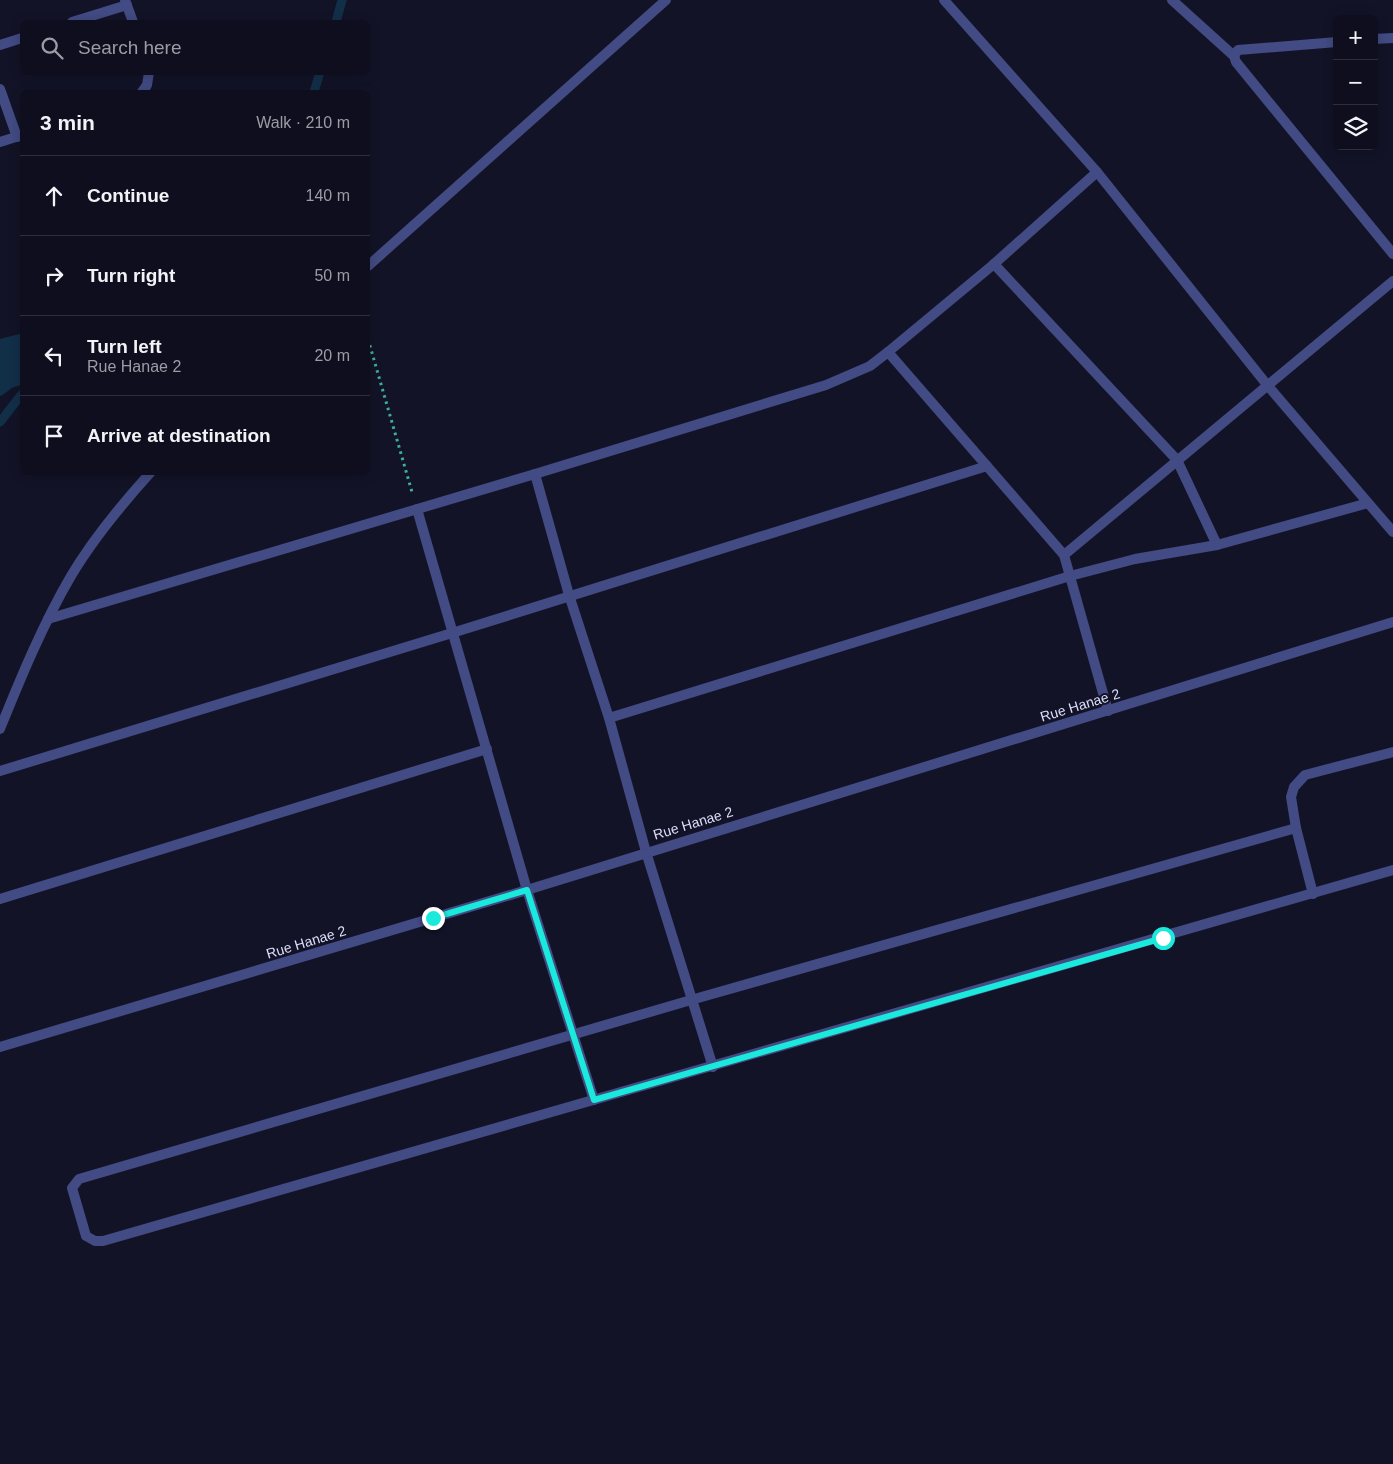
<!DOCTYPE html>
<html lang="en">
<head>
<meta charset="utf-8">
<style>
  body { margin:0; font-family:Arial,sans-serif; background:#1c1c2b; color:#f1f3f6 }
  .controls { position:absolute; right:15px; top:15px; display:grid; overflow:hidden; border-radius:8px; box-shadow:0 2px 12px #0003 }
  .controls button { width:45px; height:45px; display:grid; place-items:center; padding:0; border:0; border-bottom:1px solid #2e2e3c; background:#0e0e1e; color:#f1f3f6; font:25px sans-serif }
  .stop { position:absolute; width:15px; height:15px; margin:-11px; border:4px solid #1aeadb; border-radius:50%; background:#fff }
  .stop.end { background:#1aeadb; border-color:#fff; box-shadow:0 1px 5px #0008 }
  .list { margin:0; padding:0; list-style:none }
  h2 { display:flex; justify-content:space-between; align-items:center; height:65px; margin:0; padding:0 20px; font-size:21px }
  h2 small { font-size:16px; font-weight:400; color:#9b9ca4 }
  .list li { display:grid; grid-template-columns:32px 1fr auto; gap:15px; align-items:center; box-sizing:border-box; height:80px; padding:0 20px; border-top:1px solid #2e2e3c }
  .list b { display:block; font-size:19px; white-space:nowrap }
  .list p { margin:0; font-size:16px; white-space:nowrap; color:#9b9ca4 }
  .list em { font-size:16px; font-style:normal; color:#9b9ca4 }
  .icon { flex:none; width:28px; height:28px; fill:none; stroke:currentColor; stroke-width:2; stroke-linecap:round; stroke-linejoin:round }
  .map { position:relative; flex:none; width:1393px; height:1464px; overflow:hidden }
  .search { position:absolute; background:#0e0e1e; box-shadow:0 2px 12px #0003; left:20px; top:20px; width:350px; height:55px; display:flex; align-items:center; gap:12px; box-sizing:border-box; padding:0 18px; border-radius:8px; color:#9b9ca4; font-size:19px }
  .panel { position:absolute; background:#0e0e1e; box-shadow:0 2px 12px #0003; left:20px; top:90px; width:350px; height:385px; border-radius:8px }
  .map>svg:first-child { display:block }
</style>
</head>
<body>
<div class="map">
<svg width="1393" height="1464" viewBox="0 0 1393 1464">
  <rect width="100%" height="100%" fill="#131328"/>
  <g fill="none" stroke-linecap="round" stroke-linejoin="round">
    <g stroke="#122f48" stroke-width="9">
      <polyline points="336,22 342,0"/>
      <polyline points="314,92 320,72"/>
      <polyline points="0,391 22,375"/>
      <polyline points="0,422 22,394"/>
    </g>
    <polyline stroke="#122f48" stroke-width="50" points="0,365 22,359"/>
    <polyline stroke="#3cb196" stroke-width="3" stroke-dasharray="2.5 4" stroke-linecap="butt" points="368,339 412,492"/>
    <g stroke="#424b83" stroke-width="10">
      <polyline points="125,0 133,22"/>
      <polyline points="944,0 1097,172 1268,386 1393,532"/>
      <polyline points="1172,0 1234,56 1236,62 1393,254"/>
      <polyline points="72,22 127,5"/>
      <polyline points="1374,39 1393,38"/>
      <polyline points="0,45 22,38"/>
      <polyline points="1234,56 1238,50 1337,42"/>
      <polyline points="0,89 17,137"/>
      <polyline points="142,92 147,85 149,72"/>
      <polyline points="0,142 22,135"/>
      <polyline points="994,264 1177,460 1217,545"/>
      <polyline points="368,266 666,0"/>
      <polyline points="888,352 1064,555 1108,711"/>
      <polyline points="535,474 569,595 609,718 646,852 713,1067"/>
      <polyline points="417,509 527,890 594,1100"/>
      <polyline points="1064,555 1393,281"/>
      <polyline points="48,619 535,474 826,385 870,366 888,352 994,264 1097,172"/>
      <polyline points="609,718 1070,576 1135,559 1217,545 1368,503"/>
      <path d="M0,729C21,677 43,624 71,576C93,539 122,504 151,472"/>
      <polyline points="0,771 452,633 987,466"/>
      <polyline points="1296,828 691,1000 79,1179 72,1188 86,1236 95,1241 103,1241 1393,870"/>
      <polyline points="1313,894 1296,828 1291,797 1294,787 1305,775 1393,752"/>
      <polyline points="0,899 487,749"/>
      <polyline points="0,1047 527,890 1393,622"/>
    </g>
  </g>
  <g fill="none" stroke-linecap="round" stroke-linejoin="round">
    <polyline stroke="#1aeadb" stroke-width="6" points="433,918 527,890 594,1100 1163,938"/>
  </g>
  <g text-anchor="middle" stroke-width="4" stroke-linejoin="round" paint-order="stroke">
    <g font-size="14" fill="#dddffc" stroke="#131328">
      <text transform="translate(1080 705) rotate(-17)" y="5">Rue Hanae 2</text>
      <text transform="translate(693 823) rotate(-17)" y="5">Rue Hanae 2</text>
      <text transform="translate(306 942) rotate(-17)" y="5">Rue Hanae 2</text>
    </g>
  </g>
</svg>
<div class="controls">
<button>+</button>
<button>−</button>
<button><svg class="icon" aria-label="layers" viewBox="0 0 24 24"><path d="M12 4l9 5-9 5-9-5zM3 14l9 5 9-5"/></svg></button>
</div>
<div class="stop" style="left:1163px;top:938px"></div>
<div class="stop end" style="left:433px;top:918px"></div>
<div class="search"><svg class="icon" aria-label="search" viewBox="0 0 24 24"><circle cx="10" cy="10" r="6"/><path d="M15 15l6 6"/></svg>Search here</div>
<section class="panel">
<h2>3 min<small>Walk · 210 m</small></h2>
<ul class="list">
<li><svg class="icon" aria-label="ahead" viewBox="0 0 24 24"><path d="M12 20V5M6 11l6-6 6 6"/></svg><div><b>Continue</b></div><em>140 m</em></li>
<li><svg class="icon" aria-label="right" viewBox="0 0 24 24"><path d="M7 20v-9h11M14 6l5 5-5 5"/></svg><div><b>Turn right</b></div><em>50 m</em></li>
<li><svg class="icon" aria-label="left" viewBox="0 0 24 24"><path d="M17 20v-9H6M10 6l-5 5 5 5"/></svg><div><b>Turn left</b><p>Rue Hanae 2</p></div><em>20 m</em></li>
<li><svg class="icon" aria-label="arrive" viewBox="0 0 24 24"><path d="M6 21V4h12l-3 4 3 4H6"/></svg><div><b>Arrive at destination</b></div></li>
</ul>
</section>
</div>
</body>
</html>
